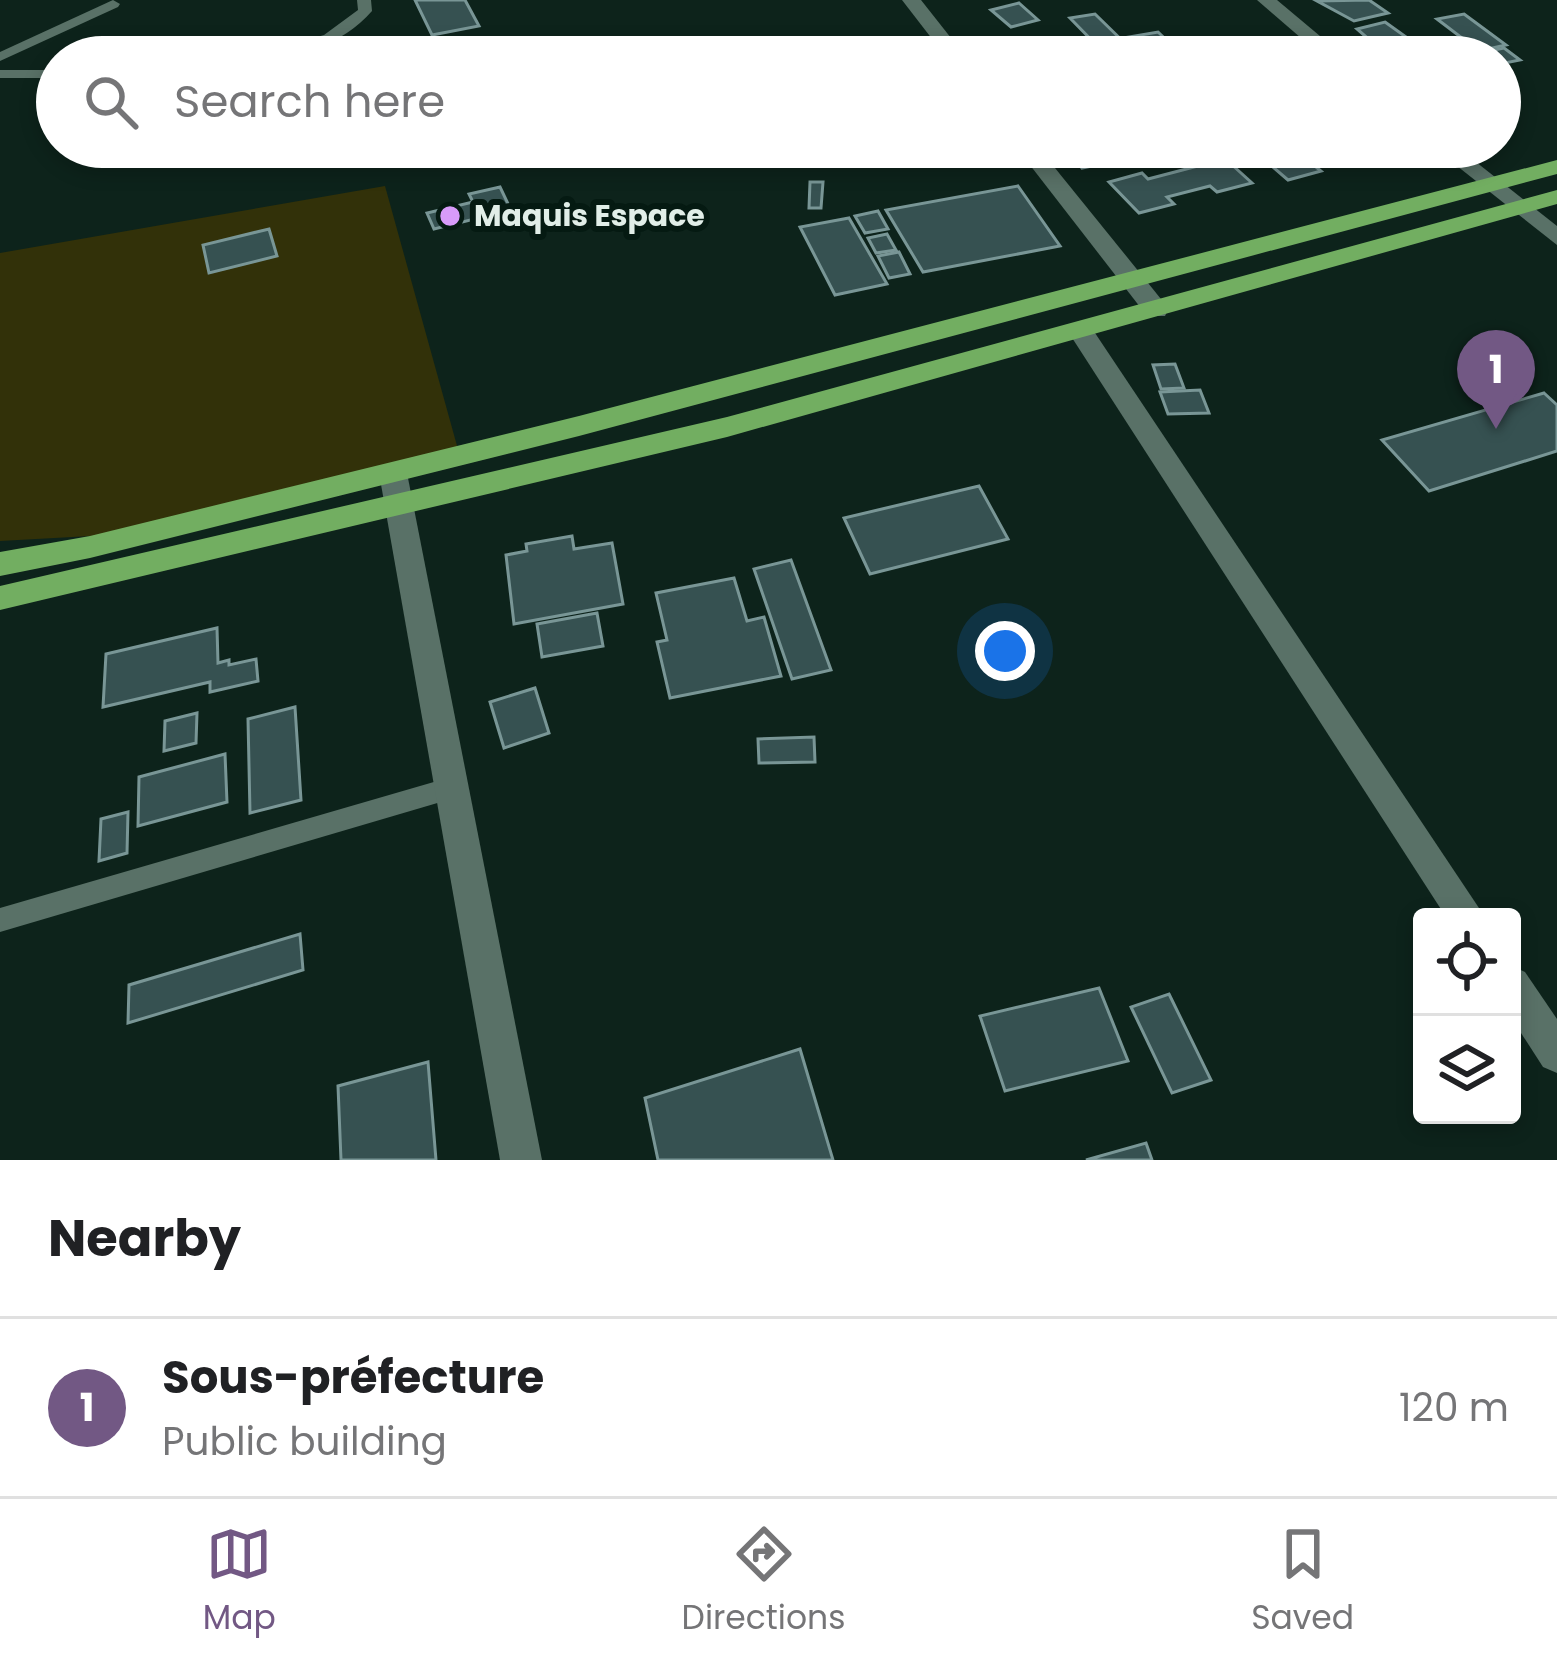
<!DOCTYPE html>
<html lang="en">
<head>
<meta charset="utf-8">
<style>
  body { margin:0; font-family:Poppins,sans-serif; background:#f6f6f6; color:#202124 }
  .controls { position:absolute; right:36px; bottom:36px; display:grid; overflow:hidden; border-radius:12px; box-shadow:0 6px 18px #0003 }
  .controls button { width:108px; height:108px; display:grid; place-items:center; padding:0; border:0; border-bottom:3px solid #e0e0e0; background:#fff; color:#202124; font:60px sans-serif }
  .you { position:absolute; left:1005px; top:651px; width:42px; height:42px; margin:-30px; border:9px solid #fff; border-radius:50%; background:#1a73e8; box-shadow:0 0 0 18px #1a73e833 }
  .badge { display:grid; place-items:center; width:78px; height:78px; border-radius:50%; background:#725884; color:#fff; font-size:39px; font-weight:700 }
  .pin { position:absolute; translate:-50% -99px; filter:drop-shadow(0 3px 6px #0008) }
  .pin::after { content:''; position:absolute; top:63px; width:42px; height:36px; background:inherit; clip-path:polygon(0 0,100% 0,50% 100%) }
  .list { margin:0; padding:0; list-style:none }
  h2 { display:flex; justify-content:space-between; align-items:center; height:156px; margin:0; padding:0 48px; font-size:51px }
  h2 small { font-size:39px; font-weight:400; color:#757577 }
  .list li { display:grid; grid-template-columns:78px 1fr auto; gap:36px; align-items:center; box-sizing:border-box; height:180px; padding:0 48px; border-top:3px solid #e0e0e0 }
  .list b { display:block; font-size:45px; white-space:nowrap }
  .list p { margin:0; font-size:39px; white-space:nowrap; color:#757577 }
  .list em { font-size:39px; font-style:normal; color:#757577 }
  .icon { flex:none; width:66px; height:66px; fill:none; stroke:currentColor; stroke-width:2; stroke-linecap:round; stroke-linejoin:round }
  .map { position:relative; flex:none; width:1557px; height:1160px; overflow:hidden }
  .search { position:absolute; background:#fff; box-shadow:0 6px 18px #0003; left:36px; right:36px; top:36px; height:132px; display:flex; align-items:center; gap:30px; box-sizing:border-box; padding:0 42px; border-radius:66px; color:#757577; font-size:45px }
  .sheet { height:336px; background:#fff }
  nav { display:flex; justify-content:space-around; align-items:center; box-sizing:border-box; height:168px; border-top:3px solid #e0e0e0; background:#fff; font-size:33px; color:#757577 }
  nav a { display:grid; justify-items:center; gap:6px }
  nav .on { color:#725884 }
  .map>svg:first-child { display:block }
</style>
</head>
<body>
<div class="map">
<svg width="1557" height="1160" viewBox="0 0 1557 1160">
  <rect width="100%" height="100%" fill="#0d231b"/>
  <polygon fill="#323109" points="385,186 459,453 127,534 0,541 0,253"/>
  <g fill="#365151" stroke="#799696" stroke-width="3">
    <polygon points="415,0 465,0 479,26 432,35"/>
    <polygon points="1369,0 1388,13 1354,21 1317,1"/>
    <polygon points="1019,3 1038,20 1011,27 991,10"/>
    <polygon points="1095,14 1139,57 1108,57 1070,18"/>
    <polygon points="1464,14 1506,45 1479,51 1437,19"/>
    <polygon points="1385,22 1427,52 1389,57 1357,29"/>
    <polygon points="1158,32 1182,55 1148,57 1129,37"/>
    <polygon points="1504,48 1520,60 1500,64 1500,57 1474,54"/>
    <polygon points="1107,147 1127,147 1136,157 1082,168 1071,154"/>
    <polygon points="1387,147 1394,152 1359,162 1348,153 1311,163 1321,171 1288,180 1259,155 1265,153 1259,148"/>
    <polygon points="1220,154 1252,183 1217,192 1210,186 1167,197 1174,204 1139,213 1109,182 1142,173 1148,179 1194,167 1188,162"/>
    <polygon points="810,182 823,182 821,208 809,208"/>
    <polygon points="1018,186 1060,246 923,272 886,210"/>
    <polygon points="500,187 511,210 434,229 427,213 473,202 469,194"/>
    <polygon points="878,211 888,229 865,233 855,216"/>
    <polygon points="849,218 887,284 835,295 800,227"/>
    <polygon points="269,229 277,256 209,273 203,245"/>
    <polygon points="887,234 896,250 876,253 868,238"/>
    <polygon points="899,252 910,274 889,278 878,256"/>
    <polygon points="1175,364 1184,388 1161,389 1153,365"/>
    <polygon points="1200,390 1209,413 1168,414 1160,392"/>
    <polygon points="1544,393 1557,405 1557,451 1429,491 1382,440"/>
    <polygon points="979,486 1008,539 870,574 844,518"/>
    <polygon points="572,536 574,549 612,543 623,604 514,624 506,555 527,551 526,544"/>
    <polygon points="791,560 831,670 792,679 754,569"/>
    <polygon points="734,578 747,621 764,617 781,676 670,698 657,642 667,640 656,593"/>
    <polygon points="597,613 603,646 542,657 537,624"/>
    <polygon points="217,628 218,663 229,660 229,665 256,659 258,681 210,692 210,682 103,707 106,654"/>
    <polygon points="535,688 549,733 504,748 490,702"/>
    <polygon points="295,707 301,800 250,813 248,719"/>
    <polygon points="197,713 196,743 164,751 165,721"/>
    <polygon points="814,737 815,762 759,763 758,739"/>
    <polygon points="225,754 227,802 138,826 139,777"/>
    <polygon points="128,812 127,853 99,861 101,819"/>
    <polygon points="300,934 303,970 128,1023 129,985"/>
    <polygon points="1099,988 1128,1061 1005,1091 980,1016"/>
    <polygon points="1169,994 1211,1080 1172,1093 1131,1007"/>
    <polygon points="800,1049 833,1160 658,1160 645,1098"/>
    <polygon points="428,1062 436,1160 341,1160 338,1086"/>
    <polygon points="1146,1143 1152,1160 1086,1160"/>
  </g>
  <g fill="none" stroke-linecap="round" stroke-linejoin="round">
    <g fill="#597167" fill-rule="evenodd">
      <polygon points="113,0 120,4 118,7 0,61 0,52"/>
      <path d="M357,0H371L372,11C340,48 294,57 248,57L324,35L358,10Z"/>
      <rect x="0" y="70" width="57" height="8"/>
      <polygon points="451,777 459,780 463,788 459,796 451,799 0,932 0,908"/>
    </g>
    <g fill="#597167" fill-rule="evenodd">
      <polygon points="902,0 921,0 966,57 946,57"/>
      <polygon points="1257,0 1277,0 1345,57 1323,57"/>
      <polygon points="1016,147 1038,147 1165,304 1168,310 1165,316 1147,316"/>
      <polygon points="1433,147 1457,147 1557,226 1557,245"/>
      <polygon points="1080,322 1089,324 1485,917 1446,917 1067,330"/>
      <polygon points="393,463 407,473 542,1160 500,1160 379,473"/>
      <polygon points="1512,966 1525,972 1557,1019 1557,1073 1543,1067 1512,1019"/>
    </g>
    <g fill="#72ae61" fill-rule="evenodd">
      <polygon points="1557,160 1557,174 579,436 90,558 0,576 0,552 90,536 579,416"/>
      <polygon points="1557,190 1557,204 727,437 0,610 0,586 727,417"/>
    </g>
  </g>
  <circle fill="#d79bf9" stroke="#051a12" stroke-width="4.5" cx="450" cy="216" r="12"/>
  <g text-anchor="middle" stroke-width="12" stroke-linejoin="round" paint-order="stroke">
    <g font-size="30" font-weight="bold" fill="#e1eee8" stroke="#051a12" text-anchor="start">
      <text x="474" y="226">Maquis Espace</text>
    </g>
  </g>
</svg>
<div class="controls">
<button><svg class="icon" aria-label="locate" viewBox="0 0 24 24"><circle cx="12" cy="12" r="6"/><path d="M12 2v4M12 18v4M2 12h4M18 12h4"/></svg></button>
<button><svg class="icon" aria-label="layers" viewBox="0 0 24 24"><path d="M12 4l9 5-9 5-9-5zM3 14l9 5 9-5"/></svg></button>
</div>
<div class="you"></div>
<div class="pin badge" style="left:1496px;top:429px">1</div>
<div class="search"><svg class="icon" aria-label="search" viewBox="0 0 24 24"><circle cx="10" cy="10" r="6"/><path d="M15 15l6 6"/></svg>Search here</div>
</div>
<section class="sheet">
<h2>Nearby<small></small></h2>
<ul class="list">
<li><span class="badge">1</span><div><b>Sous-préfecture</b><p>Public building</p></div><em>120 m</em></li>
</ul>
</section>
<nav>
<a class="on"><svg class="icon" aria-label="map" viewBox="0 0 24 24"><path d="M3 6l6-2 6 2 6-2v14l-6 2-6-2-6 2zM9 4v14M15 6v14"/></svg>Map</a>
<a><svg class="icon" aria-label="directions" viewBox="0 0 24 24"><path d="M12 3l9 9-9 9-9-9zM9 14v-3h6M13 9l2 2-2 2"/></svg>Directions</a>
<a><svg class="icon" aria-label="saved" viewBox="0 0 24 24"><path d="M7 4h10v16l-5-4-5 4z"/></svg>Saved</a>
</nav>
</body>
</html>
